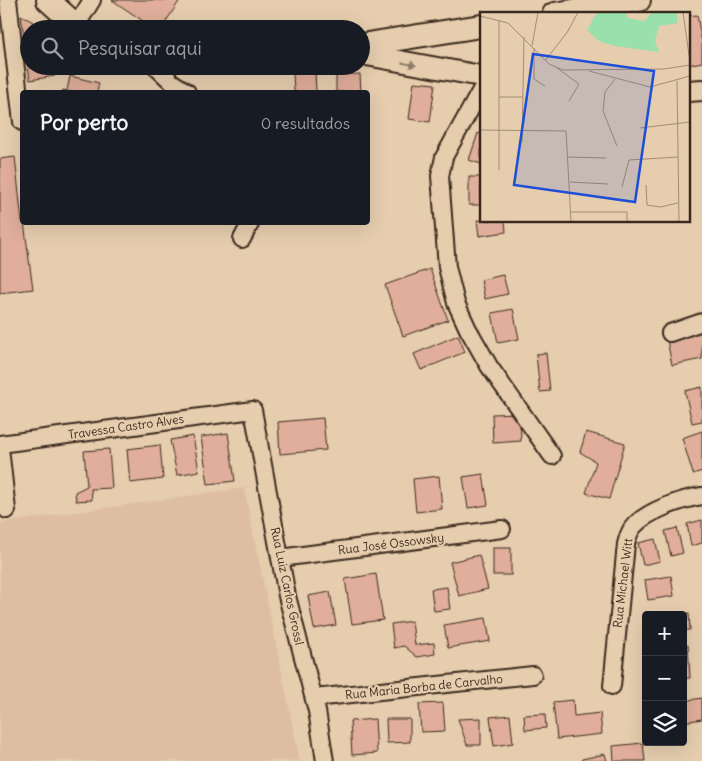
<!DOCTYPE html>
<html lang="pt">
<head>
<meta charset="utf-8">
<style>
  body { margin:0; font-family:Delius,sans-serif; background:#20242c; color:#f1f3f6 }
  .controls { position:absolute; right:15px; bottom:15px; display:grid; overflow:hidden; border-radius:5px; box-shadow:0 5px 20px #0002 }
  .controls button { width:45px; height:45px; display:grid; place-items:center; padding:0; border:0; border-bottom:1px solid #363941; background:#171b24; color:#f1f3f6; font:25px sans-serif }
  .list { margin:0; padding:0; list-style:none }
  h2 { display:flex; justify-content:space-between; align-items:center; height:65px; margin:0; padding:0 20px; font-size:21px }
  h2 small { font-size:16px; font-weight:400; color:#9ea1a6 }
  .icon { flex:none; width:28px; height:28px; fill:none; stroke:currentColor; stroke-width:2; stroke-linecap:round; stroke-linejoin:round }
  .map { position:relative; flex:none; width:702px; height:761px; overflow:hidden }
  .search { position:absolute; background:#171b24; box-shadow:0 5px 20px #0002; left:20px; top:20px; width:350px; height:55px; display:flex; align-items:center; gap:12px; box-sizing:border-box; padding:0 18px; border-radius:28px; color:#9ea1a6; font-size:19px }
  .panel { position:absolute; background:#171b24; box-shadow:0 5px 20px #0002; left:20px; top:90px; width:350px; height:135px; border-radius:5px }
  .map>svg:first-child { display:block }
</style>
</head>
<body>
<div class="map">
<svg width="702" height="761" viewBox="0 0 702 761">
  <rect width="100%" height="100%" fill="#e6cdae"/>
  <filter id="ink" filterUnits="userSpaceOnUse"><feTurbulence type="fractalNoise" baseFrequency=".02" numOctaves="2"/><feDisplacementMap in="SourceGraphic" scale="10" xChannelSelector="R" yChannelSelector="G"/><feConvolveMatrix kernelMatrix="1 2 1 2 8 2 1 2 1" color-interpolation-filters="sRGB"/></filter>
  <g filter="url(#ink)">
    <polygon fill="#ddbea2" points="244,488 300,761 0,761 0,523"/>
    <g fill="#e0ae9a" stroke="#3b2a1e">
      <polygon points="112,0 180,0 161,29 155,29"/>
      <polygon points="21,15 45,29 29,29 29,66 57,66 55,76 30,80"/>
      <polygon points="697,15 702,43 702,62 688,65 688,16"/>
      <polygon points="315,72 316,92 294,92 293,73"/>
      <polygon points="360,74 361,92 336,92 336,75"/>
      <polygon points="70,76 99,83 97,92 62,92 63,90 67,91"/>
      <polygon points="414,82 435,84 430,122 409,119"/>
      <polygon points="478,133 481,134 481,164 469,160"/>
      <polygon points="15,157 22,222 24,222 33,289 0,293 0,159"/>
      <rect x="469" y="177" width="12" height="28"/>
      <polygon points="477,220 505,221 506,232 479,236"/>
      <polygon points="430,269 448,320 403,336 385,285"/>
      <polygon points="503,275 508,294 485,299 481,280"/>
      <polygon points="513,309 519,339 498,343 492,313"/>
      <polygon points="702,332 702,359 672,365 667,340"/>
      <polygon points="458,335 465,352 421,370 414,354"/>
      <polygon points="546,353 550,391 540,392 536,354"/>
      <polygon points="702,387 702,421 692,423 685,391"/>
      <polygon points="520,413 521,441 493,443 492,414"/>
      <polygon points="323,418 326,450 280,454 278,422"/>
      <polygon points="702,431 702,471 693,474 682,438"/>
      <polygon points="586,432 625,443 609,499 586,493 596,462 580,452"/>
      <polygon points="228,433 235,481 208,484 201,437"/>
      <polygon points="193,436 199,471 177,475 170,440"/>
      <polygon points="160,445 163,479 130,483 127,449"/>
      <polygon points="109,449 112,488 91,489 92,500 76,501 75,492 87,486 84,451"/>
      <polygon points="483,474 488,505 468,508 463,477"/>
      <polygon points="439,476 442,509 416,512 413,479"/>
      <polygon points="702,520 702,543 691,546 687,524"/>
      <polygon points="677,528 683,553 671,556 665,531"/>
      <polygon points="655,539 660,561 643,565 638,543"/>
      <rect x="493" y="548" width="18" height="27"/>
      <polygon points="479,555 488,589 459,596 450,562"/>
      <polygon points="376,574 383,620 352,624 345,579"/>
      <polygon points="671,576 674,596 648,600 645,580"/>
      <polygon points="447,587 450,609 434,611 431,589"/>
      <polygon points="330,592 336,625 314,629 308,596"/>
      <polygon points="689,613 690,630 683,630 683,615 668,615"/>
      <polygon points="486,618 490,641 448,648 444,625"/>
      <polygon points="412,621 415,645 434,643 435,654 417,657 404,646 394,648 391,624"/>
      <polygon points="688,645 690,678 683,678 683,646"/>
      <polygon points="702,698 702,719 683,722 683,701"/>
      <polygon points="573,700 574,716 600,713 602,734 557,739 553,702"/>
      <polygon points="443,703 445,731 421,732 419,704"/>
      <polygon points="545,714 546,728 525,730 524,715"/>
      <polygon points="510,715 513,743 494,746 490,717"/>
      <polygon points="481,718 481,745 467,745 458,719"/>
      <polygon points="375,719 377,753 352,755 350,721"/>
      <polygon points="386,719 410,719 410,742 387,743"/>
      <polygon points="643,743 645,761 614,761 613,746"/>
      <polygon points="605,754 607,761 582,761 582,759"/>
    </g>
    <g fill="none" stroke-linecap="round" stroke-linejoin="round">
      <g stroke="#3b2a1e" stroke-width="20">
        <g id="minor">
          <polyline points="8,0 22,122"/>
          <polyline points="76,26 92,0"/>
          <polyline points="155,66 173,83 187,92"/>
          <polyline points="481,90 444,157 440,176 447,267 456,303 468,329 489,366 552,456"/>
          <polyline points="242,239 251,222"/>
          <polyline points="670,333 702,322"/>
          <polyline points="0,444 253,410 287,596 317,711 325,761"/>
          <polyline points="0,448 7,510"/>
          <polyline points="280,558 502,529"/>
          <path d="M612,686L626,544C628,537 629,531 634,526C647,511 682,499 702,496"/>
          <polyline points="314,698 533,675"/>
        </g>
      </g>
      <g stroke="#3b2a1e" stroke-width="24">
        <g id="tertiary">
          <polyline points="361,54 481,76"/>
          <polyline points="688,91 702,90"/>
        </g>
      </g>
      <g stroke="#3b2a1e" stroke-width="26">
        <g id="secondary">
          <polyline points="48,0 80,29"/>
          <polyline points="554,14 639,0"/>
          <polyline points="361,45 481,26"/>
        </g>
      </g>
      <use href="#minor" stroke="#e6cdae" stroke-width="16"/>
      <use href="#tertiary" stroke="#e6cdae" stroke-width="20"/>
      <use href="#secondary" stroke="#e6cdae" stroke-width="22"/>
    </g>
    <defs><path id="oneway-solid" d="M-6-.8H1V-3.2L6.5 0L1 3.2V.8H-6Z" transform="scale(1.25)"/></defs>
    <use fill="#907c66" href="#oneway-solid" transform="translate(409 64) rotate(10)"/>
  </g>
  <g text-anchor="middle" stroke-width="4" stroke-linejoin="round" paint-order="stroke">
    <g font-size="12" fill="#3b2a1e" stroke="#e6cdae">
      <text transform="translate(126 427) rotate(-8)" y="4">Travessa Castro Alves</text>
      <text transform="translate(391 544) rotate(-7)" y="4">Rua José Ossowsky</text>
      <text transform="translate(623 583) rotate(-83)" y="4">Rua Michael Witt</text>
      <text transform="translate(287 586) rotate(78)" y="4">Rua Luiz Carlos Grossl</text>
      <text transform="translate(424 687) rotate(-6)" y="4">Rua Maria Borba de Carvalho</text>
    </g>
  </g>
  <g transform="translate(480 12)">
    <rect width="210" height="210" fill="#e6cdae"/>
    <path d="M117,0H146L147,6L164,9L173,0H197V11L179,14L175,29L179,40L135,34L119,29L107,18Z" fill="#99e0ad"/>
    <path fill="none" stroke="#a28c74" stroke-width="1" d="M203,0L210,50M0,4L28,11L69,52L83,58L184,57L210,53M19,8V158M52,34L58,0M54,36V67L65,74M65,49L88,19L98,0M77,56L99,72L89,89M109,59L170,75L210,64M135,67L125,80L123,99L137,134M197,69L199,210M19,85H43M160,116L210,110M0,118L86,119L91,210M42,130L44,25M87,145L126,146M90,170L128,172M166,173L167,193L180,195L198,191M142,175L149,148L198,145M91,200H147V210"/>
    <path fill="#1d4ed8" fill-opacity="0.15" stroke="#1d4ed8" stroke-width="2.5" d="M53,42L174,59L155,190L34,173Z"/>
    <rect width="210" height="210" fill="none" stroke="#3b2a1e" stroke-width="2.5"/>
  </g>
</svg>
<div class="controls">
<button>+</button>
<button>−</button>
<button><svg class="icon" aria-label="layers" viewBox="0 0 24 24"><path d="M12 4l9 5-9 5-9-5zM3 14l9 5 9-5"/></svg></button>
</div>
<div class="search"><svg class="icon" aria-label="search" viewBox="0 0 24 24"><circle cx="10" cy="10" r="6"/><path d="M15 15l6 6"/></svg>Pesquisar aqui</div>
<section class="panel">
<h2>Por perto<small>0 resultados</small></h2>
<ul class="list">
</ul>
</section>
</div>
</body>
</html>
